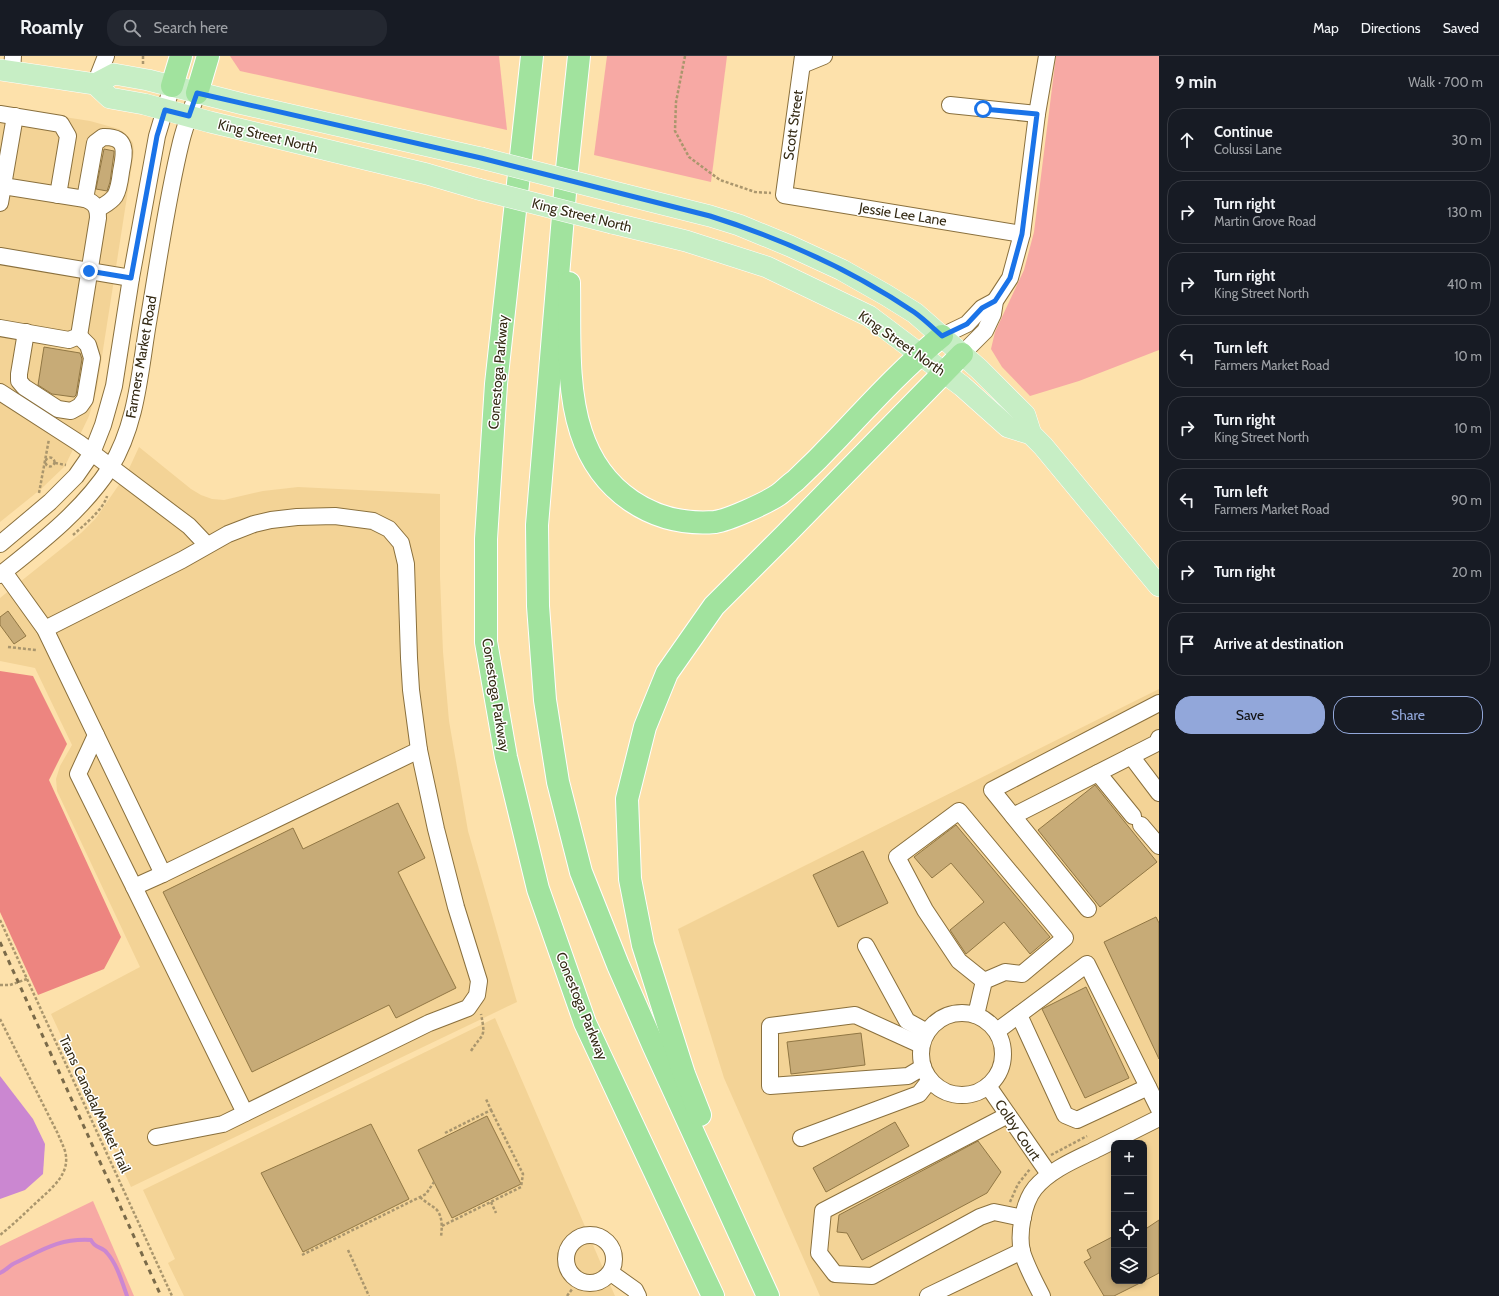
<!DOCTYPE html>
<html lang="en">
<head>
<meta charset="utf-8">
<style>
  body { margin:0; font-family:Cabin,sans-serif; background:#242831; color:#f1f3f6 }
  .controls { position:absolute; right:12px; bottom:12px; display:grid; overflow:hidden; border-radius:8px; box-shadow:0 2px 6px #0003 }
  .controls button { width:36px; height:36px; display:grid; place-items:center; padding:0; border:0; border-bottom:1px solid #363941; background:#171b24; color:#f1f3f6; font:20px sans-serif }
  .stop { position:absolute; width:12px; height:12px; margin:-9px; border:3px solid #1a73e8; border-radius:50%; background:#fff }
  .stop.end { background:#1a73e8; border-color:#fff; box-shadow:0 1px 4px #0008 }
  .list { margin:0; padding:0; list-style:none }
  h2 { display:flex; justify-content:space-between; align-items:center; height:52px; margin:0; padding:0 16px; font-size:17px }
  h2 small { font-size:13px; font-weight:400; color:#9ea1a6 }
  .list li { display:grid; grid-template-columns:26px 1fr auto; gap:12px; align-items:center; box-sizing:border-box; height:64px; margin:0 8px 8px; padding:0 8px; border:1px solid #363941; border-radius:16px }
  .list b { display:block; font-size:15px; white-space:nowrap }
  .list p { margin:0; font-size:13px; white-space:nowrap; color:#9ea1a6 }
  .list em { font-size:13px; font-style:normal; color:#9ea1a6 }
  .actions { display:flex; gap:8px; padding:12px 16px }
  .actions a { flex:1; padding:9px 0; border:1px solid #92a7da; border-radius:16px; text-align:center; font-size:14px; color:#92a7da }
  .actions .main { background:#92a7da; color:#111 }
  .icon { flex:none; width:22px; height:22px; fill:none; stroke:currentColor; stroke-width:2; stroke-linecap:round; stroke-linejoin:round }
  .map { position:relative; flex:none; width:1159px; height:1240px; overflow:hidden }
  header { display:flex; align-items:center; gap:24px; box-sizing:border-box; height:56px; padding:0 20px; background:#171b24; border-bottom:1px solid #363941 }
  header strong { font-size:19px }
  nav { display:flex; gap:22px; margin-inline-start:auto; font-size:14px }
  .search { width:280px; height:36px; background:#242831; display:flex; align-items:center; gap:10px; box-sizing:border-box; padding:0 14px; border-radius:16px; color:#9ea1a6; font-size:15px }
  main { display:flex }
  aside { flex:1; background:#171b24 }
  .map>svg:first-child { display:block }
</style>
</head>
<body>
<header>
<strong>Roamly</strong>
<div class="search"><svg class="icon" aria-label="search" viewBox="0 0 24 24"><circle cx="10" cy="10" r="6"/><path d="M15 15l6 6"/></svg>Search here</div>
<nav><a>Map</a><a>Directions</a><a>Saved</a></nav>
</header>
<main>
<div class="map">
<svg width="1159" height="1240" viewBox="0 0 1159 1240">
  <rect width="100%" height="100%" fill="#fde1ab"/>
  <g fill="#f3d396" fill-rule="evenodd">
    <polygon points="0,51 90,65 119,73 127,79 133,87 134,96 97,332 89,360 65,410 41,433 0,466"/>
    <polygon points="139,391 191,433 201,439 212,443 224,444 263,435 298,431 440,438 440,521 443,596 449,665 468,775 517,946 131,1131 51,958 140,911 57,735 56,723 60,710 72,689 35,612 0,605 0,542 81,477 96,462 127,417"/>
    <path d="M1159,633V1240H820L724,1022L678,873ZM1114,1087H1144V1225H1114Z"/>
    <polygon points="495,962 615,1240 184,1240 168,1207 175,1203 143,1134"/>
  </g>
  <g fill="#f7a9a4">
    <polygon points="230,0 499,0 507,74 240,15"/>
    <polygon points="607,0 727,0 711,126 594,99"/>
    <polygon points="1056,0 1159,0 1159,294 1079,325 1030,340 1002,311 991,293 995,276 1024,214 1034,176"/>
    <polygon points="93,1145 134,1240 0,1240 0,1190"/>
  </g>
  <polygon fill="#ed8580" points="0,615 33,620 67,688 49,724 121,881 104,913 38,939 0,856"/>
  <polygon fill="#cb87d1" points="0,1020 33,1063 45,1088 43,1118 25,1134 0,1143"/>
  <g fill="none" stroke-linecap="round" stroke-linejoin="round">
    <path stroke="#cb87d1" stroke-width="4" d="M0,1217C5,1215 8,1211 13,1208C41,1195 58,1182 91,1184C95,1193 102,1190 107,1197C117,1208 122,1226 127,1240"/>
  </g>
  <g fill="#c7ab77" stroke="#917744">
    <polygon points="104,93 114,95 114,97 110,126 107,135 96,133"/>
    <polygon points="44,291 80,297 82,303 76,339 74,341 52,338 38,329"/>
    <polygon points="8,555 26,580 14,588 0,569 0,561"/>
    <polygon points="1095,729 1157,806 1100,851 1038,774"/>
    <polygon points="398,747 425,802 398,816 456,932 396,962 389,949 252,1016 163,836 293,772 303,793"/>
    <polygon points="956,769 1050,881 1030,898 1004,866 966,898 950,874 984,846 951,807 932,822 914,801"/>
    <polygon points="863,795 888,847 838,871 813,819"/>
    <polygon points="1156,861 1159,867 1159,1003 1104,886"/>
    <polygon points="1086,931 1129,1022 1085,1042 1042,953"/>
    <polygon points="861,977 865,1009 791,1018 787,986"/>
    <polygon points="487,1060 521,1128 452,1162 418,1094"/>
    <polygon points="895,1066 909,1090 826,1136 813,1112"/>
    <polygon points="371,1068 409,1143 303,1196 261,1117"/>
    <polygon points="978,1085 1001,1116 987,1137 862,1204 847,1177 837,1176 839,1159"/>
    <polygon points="1159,1164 1159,1217 1144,1225 1144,1174"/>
    <polygon points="1114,1180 1114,1225 1144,1225 1114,1240 1104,1240 1084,1206 1091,1202 1087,1194"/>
  </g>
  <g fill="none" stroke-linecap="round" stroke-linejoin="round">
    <g stroke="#8a703d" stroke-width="18">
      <g id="minor">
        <polyline points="803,0 784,139 1022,178"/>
        <polyline points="802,9 824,0"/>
        <polyline points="12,15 13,0"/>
        <polyline points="95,28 106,0"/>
        <polyline points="950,49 1037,58"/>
        <polyline points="0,58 61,68 68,80 58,139"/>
        <path d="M85,143L95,87L103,81C130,80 124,99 121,116C120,124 119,133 115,140C111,146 104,149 98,153"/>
        <polyline points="0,147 15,60"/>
        <polyline points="0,200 131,222"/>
        <path d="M0,272L69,284L79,280L98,162C98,151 95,147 85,143L3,130"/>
        <polyline points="26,276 19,318 19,325 24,331 58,353 71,355 80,350 85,343 92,302 88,289 79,280"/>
        <polyline points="942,280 967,268 982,252 995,245"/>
        <polyline points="962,298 985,275 993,258 995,245 1010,222 1022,178 1037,58 1047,0"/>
        <polyline points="0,336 79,387 189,470 207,489"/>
        <polyline points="0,488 50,446 76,420 92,397 103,369 114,330 131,222 157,80 172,30"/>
        <polyline points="4,516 45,573 163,818"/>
        <path d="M0,519C40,487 82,455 110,412C138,367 140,311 149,261C159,202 167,143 181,86C185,69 192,53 197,37"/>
        <polyline points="45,573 182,504 228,478 254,468 271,464 297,461 335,460 373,465 389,473 401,487 406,508 409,602 411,634 419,694 436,773 456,851 479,925 477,939 468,952 429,967 223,1068 156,1081"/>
        <polyline points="96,679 78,718 134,831 163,818 419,694"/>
        <polyline points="1131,700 1159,737"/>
        <polyline points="1098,717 1133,760"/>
        <polyline points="1013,760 1157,687 1159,682"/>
        <polyline points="1141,769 1159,790"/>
        <polyline points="134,831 245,1057"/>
        <polyline points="1088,853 992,734 1159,647"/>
        <polyline points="866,890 907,965 927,976"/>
        <circle cx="962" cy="998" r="41"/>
        <polyline points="976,959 984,925 959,905 925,854 897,801 959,755 1065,882 1022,918 1005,916 984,925"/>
        <polyline points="1019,959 1065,1059 1077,1064 1148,1031"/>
        <polyline points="997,975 1087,908 1159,1053"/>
        <polyline points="921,989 855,959 770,970 770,1030 908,1020 923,1011"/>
        <polyline points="988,1030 1049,1118"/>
        <polyline points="1008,1059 823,1155 819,1197 835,1218 872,1220 980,1161 994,1156 1023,1162"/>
        <polyline points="801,1082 919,1038 930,1024"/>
        <circle cx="590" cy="1203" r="24"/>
        <polyline points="611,1217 635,1234 638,1240"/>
        <polyline points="928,1240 1022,1195"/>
        <path d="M1042,1240C1035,1226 1027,1212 1022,1196C1018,1178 1023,1147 1035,1132C1051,1113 1077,1103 1099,1092C1119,1082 1139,1072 1159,1062"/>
      </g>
    </g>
    <g stroke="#fff" stroke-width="22">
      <g id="major">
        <polyline points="0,14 95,28 110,42 144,48 210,66 427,118 478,133"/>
        <polyline points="95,28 114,18 148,24 243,48 481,102"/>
        <polyline points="622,138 710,160 739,169 790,190 842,214 886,239 915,257 979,313 1025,359 1031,378"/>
        <polyline points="612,167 686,185 767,211 869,260 962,330 1008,371 1031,378 1043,390 1159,530"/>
      </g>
    </g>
    <g stroke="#fff" stroke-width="24">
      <g id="highway">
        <polyline points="532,0 496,328 486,483 486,586 506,701 538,833 585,967 713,1240"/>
        <polyline points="579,0 567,113 537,469 538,550 545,644 558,726 581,816 618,909 654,991 768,1240"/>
        <polyline points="172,30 181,0"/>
        <polyline points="197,37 208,0"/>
        <path d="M569,227C570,273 566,331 581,376C600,435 652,471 715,466C729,464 766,447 778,439C784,435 789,429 795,425C810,411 825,396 839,381C872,346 904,311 942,280"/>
        <polyline points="700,1059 684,1018 643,889 630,823 627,743 645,671 667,617 714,550 787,477 962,298"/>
      </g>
    </g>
    <g stroke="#aa966d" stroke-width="2.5" stroke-dasharray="3 2" stroke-linecap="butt">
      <polyline points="685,0 676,46 675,75 689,101 720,124 755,136 771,137"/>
      <polyline points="143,8 143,0"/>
      <circle cx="50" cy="406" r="4.5"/>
      <polyline points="55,407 66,409"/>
      <polyline points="39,437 49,383"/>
      <path d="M73,479C83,470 104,453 107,440"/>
      <polyline points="8,591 36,594"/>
      <polyline points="0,864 172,1240"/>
      <polyline points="0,929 10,929 27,923"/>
      <path d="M0,963L58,1078C60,1083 63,1089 65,1095C71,1117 53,1131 39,1144C26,1156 14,1168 0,1179"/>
      <path d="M471,995C483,976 486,983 481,958"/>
      <polyline points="445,1077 491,1054 486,1043"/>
      <polyline points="1051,1099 1087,1080"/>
      <path d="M420,1141C425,1146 431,1149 436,1153C443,1160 442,1172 441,1181"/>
      <polyline points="491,1146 496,1157"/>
      <polyline points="1010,1146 1018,1128 1030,1113"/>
      <polyline points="442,1170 521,1131 523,1118 491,1054"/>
      <polyline points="348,1194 369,1240"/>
      <polyline points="302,1199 420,1141 426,1138 434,1126"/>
      <polyline points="567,1240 573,1232"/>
    </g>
    <use href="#minor" stroke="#fff" stroke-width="16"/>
    <use href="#major" stroke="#c7eec5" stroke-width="21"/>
    <use href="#highway" stroke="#a1e39e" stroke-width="22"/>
    <polyline stroke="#7a6a49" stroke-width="3" stroke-dasharray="5 5" stroke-linecap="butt" points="0,886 161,1240"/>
    <g stroke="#fff" stroke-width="22" stroke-linecap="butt">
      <g id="major-bridge">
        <polyline points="481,102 622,138"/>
        <polyline points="478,133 612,167"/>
      </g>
    </g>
    <use href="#major-bridge" stroke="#c7eec5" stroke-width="21"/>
  </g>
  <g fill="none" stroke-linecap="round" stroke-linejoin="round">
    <path stroke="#1a73e8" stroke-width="5" d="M89,215L131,222L157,80L165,54L189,60L197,37L481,102L710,160C780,182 853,215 914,256C924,263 933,272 942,280L967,268L982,252L995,245L1010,222L1022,178L1037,58L983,53"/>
  </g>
  <g text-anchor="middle" stroke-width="3" stroke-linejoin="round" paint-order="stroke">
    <g font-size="14" fill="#342a14" stroke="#fff">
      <text transform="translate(793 69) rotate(-82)" y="5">Scott Street</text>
      <text transform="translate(268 80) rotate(14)" y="5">King Street North</text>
      <text transform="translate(903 158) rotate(9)" y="5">Jessie Lee Lane</text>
      <text transform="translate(582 159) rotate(14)" y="5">King Street North</text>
      <text transform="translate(902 287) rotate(35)" y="5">King Street North</text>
      <text transform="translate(141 301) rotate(-80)" y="5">Farmers Market Road</text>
      <text transform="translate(498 316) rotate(-85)" y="5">Conestoga Parkway</text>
      <text transform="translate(496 639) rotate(81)" y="5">Conestoga Parkway</text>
      <text transform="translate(582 950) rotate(68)" y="5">Conestoga Parkway</text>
      <text transform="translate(95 1048) rotate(65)" y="5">Trans Canada/Market Trail</text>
      <text transform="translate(1018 1074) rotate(56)" y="5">Colby Court</text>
    </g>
  </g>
</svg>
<div class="controls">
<button>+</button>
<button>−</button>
<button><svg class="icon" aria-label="locate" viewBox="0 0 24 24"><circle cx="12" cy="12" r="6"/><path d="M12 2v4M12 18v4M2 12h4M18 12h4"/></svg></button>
<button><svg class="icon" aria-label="layers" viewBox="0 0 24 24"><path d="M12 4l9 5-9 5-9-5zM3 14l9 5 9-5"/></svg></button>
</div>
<div class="stop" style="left:983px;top:53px"></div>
<div class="stop end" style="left:89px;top:215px"></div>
</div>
<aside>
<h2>9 min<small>Walk · 700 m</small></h2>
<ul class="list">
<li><svg class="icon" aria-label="ahead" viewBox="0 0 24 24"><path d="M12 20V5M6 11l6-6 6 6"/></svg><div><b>Continue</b><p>Colussi Lane</p></div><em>30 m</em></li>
<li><svg class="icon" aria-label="right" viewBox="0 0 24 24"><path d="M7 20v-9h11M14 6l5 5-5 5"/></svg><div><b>Turn right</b><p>Martin Grove Road</p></div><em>130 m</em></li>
<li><svg class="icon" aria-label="right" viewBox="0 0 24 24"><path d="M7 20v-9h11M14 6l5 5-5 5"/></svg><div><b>Turn right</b><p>King Street North</p></div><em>410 m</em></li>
<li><svg class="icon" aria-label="left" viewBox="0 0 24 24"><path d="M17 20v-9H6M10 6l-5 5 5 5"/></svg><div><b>Turn left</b><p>Farmers Market Road</p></div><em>10 m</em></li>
<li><svg class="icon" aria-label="right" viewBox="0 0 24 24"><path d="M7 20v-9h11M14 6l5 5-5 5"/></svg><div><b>Turn right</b><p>King Street North</p></div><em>10 m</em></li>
<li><svg class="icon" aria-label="left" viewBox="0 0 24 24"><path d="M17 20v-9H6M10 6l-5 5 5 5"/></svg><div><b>Turn left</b><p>Farmers Market Road</p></div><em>90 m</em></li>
<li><svg class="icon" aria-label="right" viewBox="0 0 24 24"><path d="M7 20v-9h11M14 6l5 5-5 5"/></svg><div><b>Turn right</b></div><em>20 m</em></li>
<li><svg class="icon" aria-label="arrive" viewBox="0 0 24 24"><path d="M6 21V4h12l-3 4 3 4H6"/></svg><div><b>Arrive at destination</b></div></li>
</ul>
<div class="actions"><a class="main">Save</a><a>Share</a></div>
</aside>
</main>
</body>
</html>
